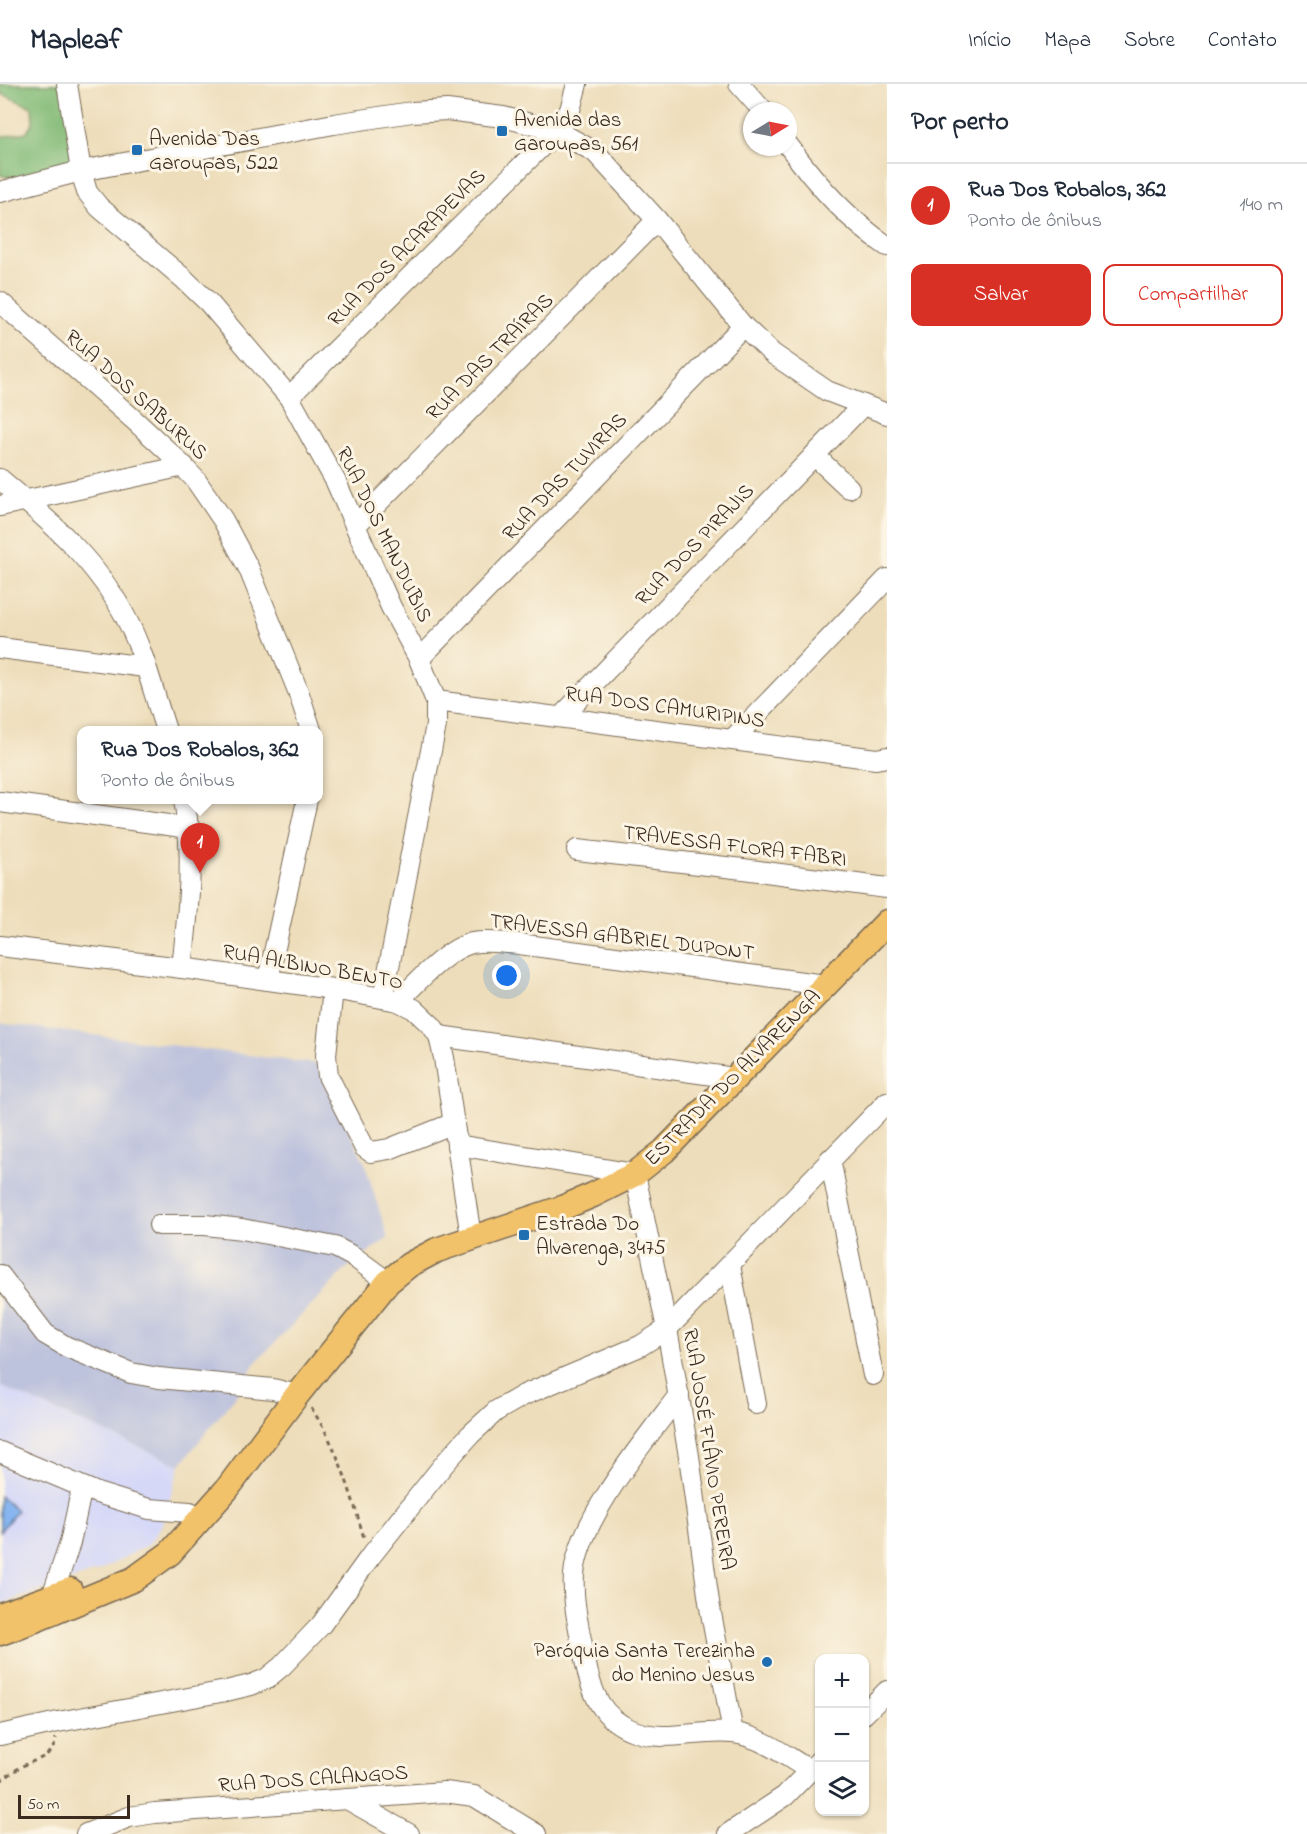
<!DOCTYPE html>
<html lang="pt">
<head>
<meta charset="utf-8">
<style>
  body { margin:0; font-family:"Indie Flower",sans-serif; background:#f2f2f3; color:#1f2937 }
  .controls { position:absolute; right:18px; bottom:18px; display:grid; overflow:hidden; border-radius:12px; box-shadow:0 2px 4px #0004 }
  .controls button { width:54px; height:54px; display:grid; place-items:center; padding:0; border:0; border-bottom:2px solid #e0e1e3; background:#fff; color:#1f2937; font:30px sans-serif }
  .compass { position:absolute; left:743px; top:18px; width:54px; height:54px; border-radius:50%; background:#fff; box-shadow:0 2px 4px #0004; rotate:80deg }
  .scale { position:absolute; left:18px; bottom:15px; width:112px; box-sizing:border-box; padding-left:6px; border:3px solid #3b2a1e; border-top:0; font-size:16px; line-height:21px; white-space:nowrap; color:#3b2a1e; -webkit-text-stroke:4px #fcf5e5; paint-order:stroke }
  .you { position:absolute; left:507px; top:892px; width:21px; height:21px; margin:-15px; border:4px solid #fff; border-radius:50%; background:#1a73e8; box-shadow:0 0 0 9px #1a73e833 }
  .badge { display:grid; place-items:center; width:39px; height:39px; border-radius:50%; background:#d93025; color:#fff; font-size:20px; font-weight:700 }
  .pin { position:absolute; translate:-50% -50px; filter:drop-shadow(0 2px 3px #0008) }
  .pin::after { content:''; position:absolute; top:32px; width:21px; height:18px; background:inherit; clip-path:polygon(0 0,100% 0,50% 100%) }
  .popup { position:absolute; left:77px; top:642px; width:246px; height:78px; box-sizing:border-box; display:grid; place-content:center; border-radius:12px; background:#fff; filter:drop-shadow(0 2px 4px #0005); font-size:20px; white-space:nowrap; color:#747a83 }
  .popup b { font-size:22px; color:#1f2937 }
  .popup::after { content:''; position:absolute; left:50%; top:100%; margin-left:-12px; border:12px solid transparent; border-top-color:#fff }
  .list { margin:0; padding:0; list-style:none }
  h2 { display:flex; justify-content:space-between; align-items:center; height:78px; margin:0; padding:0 24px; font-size:26px }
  h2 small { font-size:20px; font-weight:400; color:#747a83 }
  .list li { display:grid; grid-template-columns:39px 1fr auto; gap:18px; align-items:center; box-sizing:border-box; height:84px; padding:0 24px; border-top:2px solid #e0e1e3 }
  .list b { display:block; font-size:22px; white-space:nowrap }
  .list p { margin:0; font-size:20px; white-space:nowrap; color:#747a83 }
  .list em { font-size:20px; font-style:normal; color:#747a83 }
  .actions { display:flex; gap:12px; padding:18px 24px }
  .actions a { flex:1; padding:14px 0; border:2px solid #d93025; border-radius:12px; text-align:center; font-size:21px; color:#d93025 }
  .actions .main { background:#d93025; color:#fff }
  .icon { flex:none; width:33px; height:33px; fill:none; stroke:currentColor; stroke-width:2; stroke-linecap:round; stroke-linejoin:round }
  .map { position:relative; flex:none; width:887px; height:1750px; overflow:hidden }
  header { display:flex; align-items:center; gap:36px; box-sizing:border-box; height:84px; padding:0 30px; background:#fff; border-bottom:2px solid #e0e1e3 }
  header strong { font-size:28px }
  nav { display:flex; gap:33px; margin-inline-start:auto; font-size:21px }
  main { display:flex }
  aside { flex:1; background:#fff }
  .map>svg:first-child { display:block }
</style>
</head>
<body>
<header>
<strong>Mapleaf</strong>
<nav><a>Início</a><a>Mapa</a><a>Sobre</a><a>Contato</a></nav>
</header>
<main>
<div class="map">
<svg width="887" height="1750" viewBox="0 0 887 1750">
  <rect width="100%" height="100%" fill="#fcf5e5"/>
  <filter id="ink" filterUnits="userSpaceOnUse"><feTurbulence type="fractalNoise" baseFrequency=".0167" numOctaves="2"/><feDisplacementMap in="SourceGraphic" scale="12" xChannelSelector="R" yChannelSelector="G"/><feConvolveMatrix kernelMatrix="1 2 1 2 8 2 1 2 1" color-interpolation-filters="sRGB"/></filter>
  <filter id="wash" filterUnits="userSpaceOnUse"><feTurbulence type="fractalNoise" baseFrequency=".008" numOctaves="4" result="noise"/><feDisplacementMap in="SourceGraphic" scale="24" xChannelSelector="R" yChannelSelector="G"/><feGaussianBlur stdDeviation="1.35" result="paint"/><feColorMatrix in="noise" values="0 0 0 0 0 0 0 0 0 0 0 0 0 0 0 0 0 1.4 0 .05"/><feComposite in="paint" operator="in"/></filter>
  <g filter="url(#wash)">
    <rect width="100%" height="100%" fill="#edddba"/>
    <polygon fill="#d6d8f8" points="0,1302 180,1381 162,1441 148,1461 99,1487 0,1520"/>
    <polygon fill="#bec3dd" points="0,939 317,980 364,1077 388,1154 348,1183 254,1280 238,1309 180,1381 0,1302"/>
    <polygon fill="#84bc78" stroke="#60734b" stroke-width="1.5" points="0,0 65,0 75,70 68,82 17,96 0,91 0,53 27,48 33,38 32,23 0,9"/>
    <polygon fill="#86b5f1" stroke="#607088" stroke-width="1.5" points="0,1412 17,1427 0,1447"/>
  </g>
  <g filter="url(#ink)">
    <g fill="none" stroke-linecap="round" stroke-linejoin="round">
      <g stroke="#796955" stroke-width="22">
        <g id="minor">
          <polyline points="67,0 81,87 87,108 99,123 183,194 209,219 289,313 336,398 391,523 419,575 436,617 436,641 383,914"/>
          <polyline points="739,0 763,27"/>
          <path d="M788,61C816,100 847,135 887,162"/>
          <polyline points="0,108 81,87 334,40 412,28 447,26 503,33 557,47 595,68 657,136 743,242 773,270 827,307 887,330"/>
          <polyline points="0,218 133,335 173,372 195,395 223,436 249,485 298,607 311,646"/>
          <polyline points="289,313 557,47 570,26 577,0"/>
          <polyline points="814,371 849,404"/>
          <path d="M0,395C49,436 99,479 128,538C145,571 154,611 166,646"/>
          <polyline points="0,422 184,382"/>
          <polyline points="355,442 657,136"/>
          <polyline points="0,564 145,583"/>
          <polyline points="419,575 743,242"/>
          <polyline points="436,617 876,675 887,673"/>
          <polyline points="561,633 863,321"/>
          <polyline points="732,656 887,495"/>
          <polyline points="0,718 190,744"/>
          <polyline points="577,766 743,785 887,804"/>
          <polyline points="0,862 182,884 333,905 398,917 414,925 432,942 439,952 444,974 471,1153"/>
          <path d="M182,884C188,828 195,772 184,716"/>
          <polyline points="268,896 307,716"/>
          <polyline points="333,905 326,971 328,992 364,1063 371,1068 389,1065 454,1039"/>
          <path d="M398,917C418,898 446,865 472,859C487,856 504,859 519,860L825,901"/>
          <polyline points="439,952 734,994"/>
          <polyline points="457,1061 635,1090 667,1245 689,1372 709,1518 733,1649"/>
          <polyline points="830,1075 873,1291"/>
          <polyline points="159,1141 205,1141 242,1145 335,1163 354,1173 388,1198"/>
          <polyline points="730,1181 756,1320"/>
          <polyline points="0,1191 45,1250 67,1263 131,1289 159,1294 273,1305 297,1311"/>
          <path d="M679,1311C646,1355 578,1436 574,1491C572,1519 580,1548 585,1576C591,1608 601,1635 634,1647C665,1659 701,1645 733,1649C761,1652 787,1673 811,1687"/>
          <polyline points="0,1368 97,1409 149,1425 190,1428"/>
          <polyline points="52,1512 70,1459 82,1403"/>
          <polyline points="864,1630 887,1607"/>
          <polyline points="0,1651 58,1638 226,1607 251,1601 266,1595 282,1582 321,1541 370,1473 445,1379 470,1351 496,1327 524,1311 640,1262 667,1245 887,1018"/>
          <polyline points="347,1715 409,1750"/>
          <polyline points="86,1750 129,1733 155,1729 445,1708 474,1712 536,1750"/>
          <polyline points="728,1750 785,1712 819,1677"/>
        </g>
      </g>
      <g stroke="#796955" stroke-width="27">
        <g id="major">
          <polyline points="0,1531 70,1506"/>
          <polyline points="0,1549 40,1534 134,1495 170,1469 227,1405 297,1311 388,1198 409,1181 437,1166 562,1124 593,1111 635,1090 664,1067 887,838"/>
        </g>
      </g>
      <g stroke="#796955" stroke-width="3" stroke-dasharray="4.5 4.5" stroke-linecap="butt">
        <path d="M311,1324C338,1363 351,1409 364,1454"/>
        <polyline points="0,1697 22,1682 46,1672 54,1662 56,1654"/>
      </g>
      <use href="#minor" stroke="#fff" stroke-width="20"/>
      <use href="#major" stroke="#f2c26a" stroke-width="24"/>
    </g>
  </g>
  <g fill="#1f6fb2" stroke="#fcf5e5" stroke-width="2">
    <rect x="496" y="41" width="12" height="12" rx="3"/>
    <rect x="131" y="60" width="12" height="12" rx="3"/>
    <rect x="518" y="1145" width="12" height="12" rx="3"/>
    <circle cx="767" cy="1578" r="6"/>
  </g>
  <g text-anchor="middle" stroke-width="6" stroke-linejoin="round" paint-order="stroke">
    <g font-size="21" fill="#3b2a1e" stroke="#fcf5e5" text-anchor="start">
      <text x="514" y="42">Avenida das<tspan x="514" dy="24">Garoupas, 561</tspan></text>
      <text x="149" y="61">Avenida Das<tspan x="149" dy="24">Garoupas, 522</tspan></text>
      <text x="536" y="1146">Estrada Do<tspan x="536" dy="24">Alvarenga, 3475</tspan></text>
      <text x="755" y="1573" text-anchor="end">Paróquia Santa Terezinha<tspan x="755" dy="24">do Menino Jesus</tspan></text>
    </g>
    <g font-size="21" fill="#3b2a1e" stroke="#fcf5e5">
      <text transform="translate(406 163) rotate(-45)" y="7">RUA DOS ACARAPEVAS</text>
      <text transform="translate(489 272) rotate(-45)" y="7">RUA DAS TRAÍRAS</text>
      <text transform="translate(137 310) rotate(42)" y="7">RUA DOS SABURUS</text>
      <text transform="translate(564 392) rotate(-46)" y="7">RUA DAS TUVIRAS</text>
      <text transform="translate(385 450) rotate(64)" y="7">RUA DOS MANDUBIS</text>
      <text transform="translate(694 460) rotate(-46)" y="7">RUA DOS PIRAJIS</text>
      <text transform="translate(665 622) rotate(8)" y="7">RUA DOS CAMURIPINS</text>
      <text transform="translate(735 761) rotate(7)" y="7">TRAVESSA FLORA FABRI</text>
      <text transform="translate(622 852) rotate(7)" y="7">TRAVESSA GABRIEL DUPONT</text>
      <text transform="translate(313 882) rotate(10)" y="7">RUA ALBINO BENTO</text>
      <text transform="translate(732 993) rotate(-45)" y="7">ESTRADA DO ALVARENGA</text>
      <text transform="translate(710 1365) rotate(81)" y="7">RUA JOSÉ FLÁVIO PEREIRA</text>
      <text transform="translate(313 1694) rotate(-4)" y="7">RUA DOS CALANGOS</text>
    </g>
  </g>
</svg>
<div class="controls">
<button>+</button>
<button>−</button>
<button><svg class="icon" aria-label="layers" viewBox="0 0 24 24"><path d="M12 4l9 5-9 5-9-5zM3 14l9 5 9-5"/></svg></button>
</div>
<svg class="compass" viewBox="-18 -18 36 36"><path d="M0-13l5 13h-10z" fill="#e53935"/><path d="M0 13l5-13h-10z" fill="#747a83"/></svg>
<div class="scale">50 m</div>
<div class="you"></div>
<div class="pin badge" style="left:200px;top:789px">1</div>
<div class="popup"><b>Rua Dos Robalos, 362</b>Ponto de ônibus</div>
</div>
<aside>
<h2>Por perto<small></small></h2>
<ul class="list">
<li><span class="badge">1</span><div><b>Rua Dos Robalos, 362</b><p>Ponto de ônibus</p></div><em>140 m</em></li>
</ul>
<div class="actions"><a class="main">Salvar</a><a>Compartilhar</a></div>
</aside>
</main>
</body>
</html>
